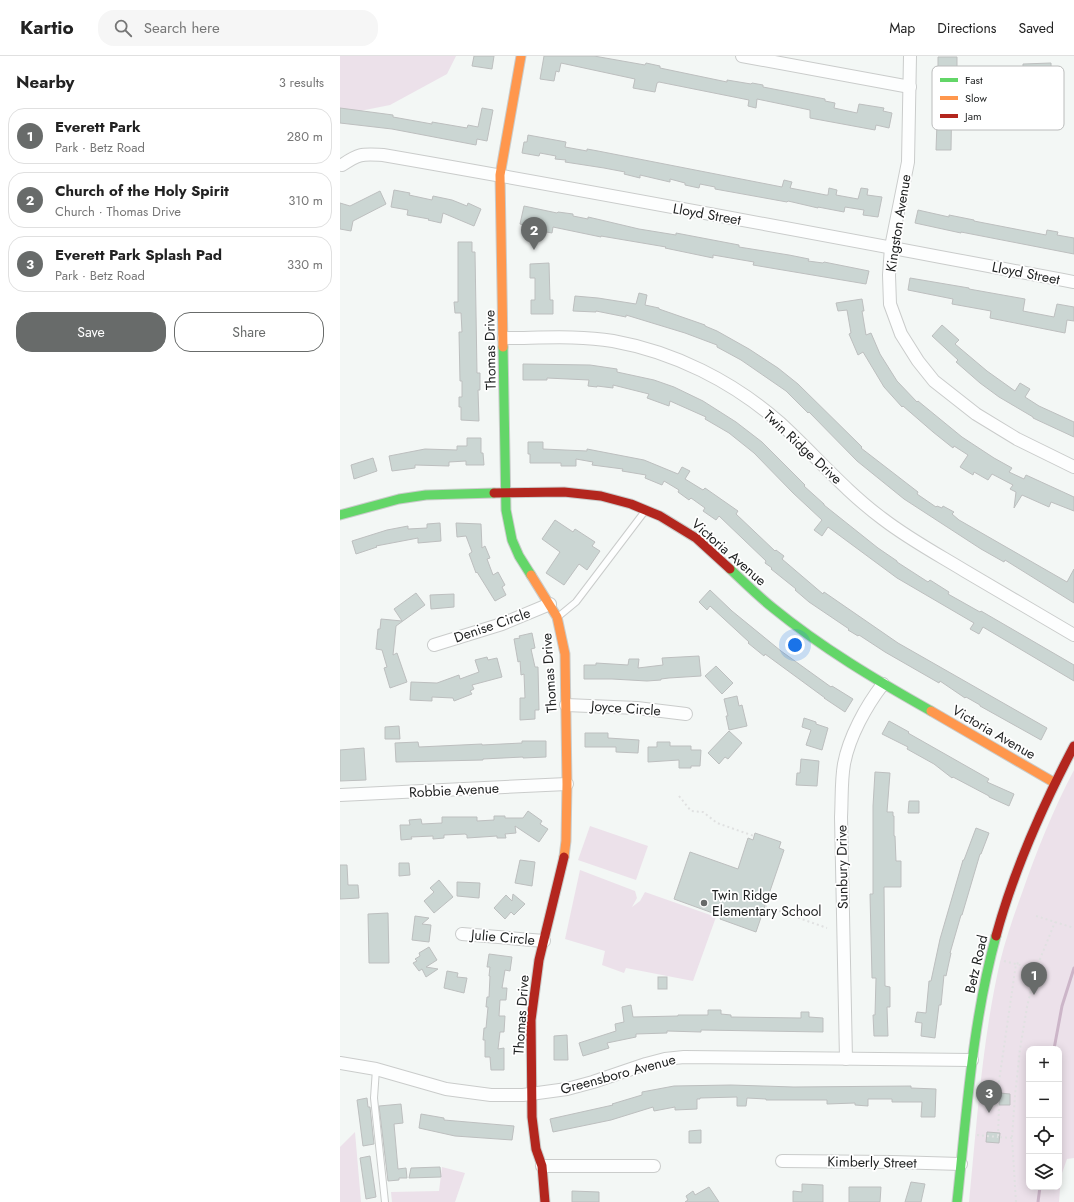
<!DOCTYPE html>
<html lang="en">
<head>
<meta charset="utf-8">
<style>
  body { margin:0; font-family:Jost,sans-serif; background:#f6f6f6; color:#222 }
  .controls { position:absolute; right:12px; bottom:12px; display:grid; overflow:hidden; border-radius:8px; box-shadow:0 2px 10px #0003 }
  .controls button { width:36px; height:36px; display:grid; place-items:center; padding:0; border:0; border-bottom:1px solid #e0e0e0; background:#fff; color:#222; font:20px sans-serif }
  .you { position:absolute; left:455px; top:589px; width:14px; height:14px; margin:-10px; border:3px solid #fff; border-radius:50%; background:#1a73e8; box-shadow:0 0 0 6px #1a73e833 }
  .badge { display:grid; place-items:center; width:26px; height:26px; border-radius:50%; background:#686b6a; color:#fff; font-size:13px; font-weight:700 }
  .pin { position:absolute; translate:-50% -33px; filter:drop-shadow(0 1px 2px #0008) }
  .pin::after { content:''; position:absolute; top:21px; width:14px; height:12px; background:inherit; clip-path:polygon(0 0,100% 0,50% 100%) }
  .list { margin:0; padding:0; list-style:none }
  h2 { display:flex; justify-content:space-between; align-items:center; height:52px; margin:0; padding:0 16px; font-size:17px }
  h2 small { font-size:13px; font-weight:400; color:#767676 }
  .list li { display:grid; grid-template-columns:26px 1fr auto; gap:12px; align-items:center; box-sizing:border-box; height:56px; margin:0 8px 8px; padding:0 8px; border:1px solid #e0e0e0; border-radius:16px }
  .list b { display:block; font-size:15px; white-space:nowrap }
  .list p { margin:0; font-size:13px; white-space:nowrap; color:#767676 }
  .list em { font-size:13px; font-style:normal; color:#767676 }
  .actions { display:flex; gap:8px; padding:12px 16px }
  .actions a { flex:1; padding:9px 0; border:1px solid #686b6a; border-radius:16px; text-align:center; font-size:14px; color:#686b6a }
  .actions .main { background:#686b6a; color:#fff }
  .icon { flex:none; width:22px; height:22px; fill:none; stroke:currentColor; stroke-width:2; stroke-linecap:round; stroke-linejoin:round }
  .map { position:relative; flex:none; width:734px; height:1146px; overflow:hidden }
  header { display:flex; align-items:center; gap:24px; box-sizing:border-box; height:56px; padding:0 20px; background:#fff; border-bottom:1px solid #e0e0e0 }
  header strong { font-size:19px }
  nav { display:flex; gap:22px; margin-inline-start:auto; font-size:14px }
  .search { width:280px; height:36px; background:#f6f6f6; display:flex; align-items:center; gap:10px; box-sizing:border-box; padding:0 14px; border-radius:16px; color:#767676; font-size:15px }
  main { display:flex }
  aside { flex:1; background:#fff }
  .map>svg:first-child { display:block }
</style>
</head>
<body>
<header>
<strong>Kartio</strong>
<div class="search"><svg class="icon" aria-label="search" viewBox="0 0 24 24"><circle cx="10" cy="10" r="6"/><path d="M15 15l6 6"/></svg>Search here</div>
<nav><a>Map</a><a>Directions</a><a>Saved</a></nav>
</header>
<main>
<aside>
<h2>Nearby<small>3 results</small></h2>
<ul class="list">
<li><span class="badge">1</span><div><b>Everett Park</b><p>Park · Betz Road</p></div><em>280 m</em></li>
<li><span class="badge">2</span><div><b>Church of the Holy Spirit</b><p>Church · Thomas Drive</p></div><em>310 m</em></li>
<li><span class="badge">3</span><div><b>Everett Park Splash Pad</b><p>Park · Betz Road</p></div><em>330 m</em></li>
</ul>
<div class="actions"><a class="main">Save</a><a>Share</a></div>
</aside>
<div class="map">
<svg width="734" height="1146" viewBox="0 0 734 1146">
  <rect width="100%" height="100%" fill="#f3f7f5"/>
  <g fill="#ece1ea" fill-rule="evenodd">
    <polygon points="0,0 116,0 107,18 50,49 0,59"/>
    <path d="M734,714V1102L727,1103L721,1120L719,1146H629C637,1066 642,985 660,906C666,882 674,859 682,837C697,794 713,754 734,714ZM689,993H719V1131H689Z"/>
    <polygon points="250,770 308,790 296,824 238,804"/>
    <polygon points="240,814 295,835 297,842 292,851 300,845 305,836 376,861 353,925 286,912 284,917 262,909 265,895 225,883"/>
    <polygon points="15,1076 21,1146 0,1146 0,1091"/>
    <polygon points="102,1111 125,1117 115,1146 52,1146 51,1136 99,1135"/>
  </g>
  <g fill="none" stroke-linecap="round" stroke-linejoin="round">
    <g stroke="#ccb5c8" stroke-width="3">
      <polyline points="714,993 722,950 734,912"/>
      <polyline points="698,1146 700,1131"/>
    </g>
  </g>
  <g fill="#cbd6d3" stroke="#bdbfbf">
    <polygon points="134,0 154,0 152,13 132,10"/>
    <polygon points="204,0 254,0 305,9 306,7 320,10 320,12 387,26 387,24 411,28 412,27 423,29 423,31 485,43 485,45 495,47 494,52 517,57 519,48 544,52 543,55 552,57 549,72 536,69 535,74 470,62 470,54 417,43 416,52 408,50 409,44 319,26 317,27 315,36 293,32 295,23 221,7 219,16 216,15 214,25 200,23"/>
    <polygon points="598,1 617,1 617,31 612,31 611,94 596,94 598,40 604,40 604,11 598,11"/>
    <polygon points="711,7 712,65 682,64 683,8"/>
    <polygon points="0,52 53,59 53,61 92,68 92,66 127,72 128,69 138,71 142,52 153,54 147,85 137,83 136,89 52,73 0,67"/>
    <polygon points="188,79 226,86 225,91 247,95 247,93 258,95 442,131 444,124 452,126 450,132 486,139 488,139 489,132 497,134 496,139 518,143 521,132 528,133 527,139 542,141 538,161 523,159 524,154 505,151 504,156 478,151 478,152 448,145 447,146 375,133 375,131 360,128 359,132 345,129 345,127 330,123 330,126 300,119 300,122 284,118 285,116 264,112 225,106 226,104 215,103 216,100 200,97 199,100 182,97 184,86 187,86"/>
    <polygon points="54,134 70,137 69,139 92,144 93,140 112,144 127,150 128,147 141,153 134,170 103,157 101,167 88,164 89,163 67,159 68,154 51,151"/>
    <polygon points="40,135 46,148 13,165 11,175 0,173 0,147 10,150"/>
    <polygon points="184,150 217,157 218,156 233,158 233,160 248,163 248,161 261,164 299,173 336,179 336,177 399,189 399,191 449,199 469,203 468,205 483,207 484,206 529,215 526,228 413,209 414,206 373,199 373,202 325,192 326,191 261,180 261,181 213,171 212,177 185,172 186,170 180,168"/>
    <polygon points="578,154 609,161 609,159 634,164 634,165 706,179 707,174 718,176 717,179 734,182 734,198 621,176 621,177 575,167"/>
    <polygon points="118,186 132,186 132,196 135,196 137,317 140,317 140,334 138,334 139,365 121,364 121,351 119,351 119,341 122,341 122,325 120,325 119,276 122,276 121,257 115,257 114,246 118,246"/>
    <polygon points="209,207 210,244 213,244 213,258 191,258 191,244 195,244 195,222 190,222 190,208"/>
    <polygon points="570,222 629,232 629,233 685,243 683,255 714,261 717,248 734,251 734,265 727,264 725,277 650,262 651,255 612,248 613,243 568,234"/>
    <polygon points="299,237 307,239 305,249 319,252 319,253 365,269 365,270 377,275 409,293 438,312 458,328 522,391 521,392 578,436 577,438 596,451 597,450 602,452 603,450 614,456 612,458 619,464 727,526 734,513 734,547 665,504 664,506 641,493 564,443 517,405 469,356 468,357 446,335 401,304 377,291 377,289 345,277 286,259 286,261 256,255 256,256 233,255 235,240 258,242 296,248"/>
    <polygon points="522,243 524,255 522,255 526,279 531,277 540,298 557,325 577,346 578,345 622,381 654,402 672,412 669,416 684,423 686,419 734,441 734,455 711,446 709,451 682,439 674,452 676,436 670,433 673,429 652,418 648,424 634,416 633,419 620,411 628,399 614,390 613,392 593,376 563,350 562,351 544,331 523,296 518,299 509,278 511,277 507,254 498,255 496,247"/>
    <polygon points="602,269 619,284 615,288 647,315 675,335 680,327 690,333 685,341 699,350 734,366 734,381 693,362 693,361 659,341 640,327 616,306 618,304 592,280"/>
    <polygon points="183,308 250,309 277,313 277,316 314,324 334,331 363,345 396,366 422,386 465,429 464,430 484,448 484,449 538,492 557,505 557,506 588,526 590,524 609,536 608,538 640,556 641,555 734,609 734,625 643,571 639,578 630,573 634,567 557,522 488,471 482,480 474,474 482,464 453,437 414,397 389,377 365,363 366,361 330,345 329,350 307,342 309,338 273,329 273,332 257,330 257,331 248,330 249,324 207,322 207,324 183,324"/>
    <polygon points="127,382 141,382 141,397 143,397 144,409 126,409 126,405 109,406 109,410 75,409 75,412 52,415 49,400 85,393 117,394 117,390 127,390"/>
    <polygon points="188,386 203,386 203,393 247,395 247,393 304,404 338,418 342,411 350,415 345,423 363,434 365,432 398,455 396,458 435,495 436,494 444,500 442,503 483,538 484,536 558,587 707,672 701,684 640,650 640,649 626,641 625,642 600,625 599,627 545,596 519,579 518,580 508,574 509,573 469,546 455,534 456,533 431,513 432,512 425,507 426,505 379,460 376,464 363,455 365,452 351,442 349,444 338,436 339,434 324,425 322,429 305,422 306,419 282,415 283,413 252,409 253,406 236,403 236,410 221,410 221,407 190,407 190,398 188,398"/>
    <polygon points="33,402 37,415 14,423 11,409"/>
    <polygon points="215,464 233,476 235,473 255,486 252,490 260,495 247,514 239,508 224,529 206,517 220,496 202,483"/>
    <polygon points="100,467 101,485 78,487 78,482 36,490 37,491 16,498 12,485 47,474 68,470 68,473 87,472 87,468"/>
    <polygon points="116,467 141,468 142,492 145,490 150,502 147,503 153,519 158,516 165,529 162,531 166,539 155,545 137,516 136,517 129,498 132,496 126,480 117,481"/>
    <polygon points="370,534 392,555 441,595 491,631 492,630 513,643 505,656 484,642 485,642 425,598 424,600 408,587 409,586 370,550 367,554 359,546"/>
    <polygon points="76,537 85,549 56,570 53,599 57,597 67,626 50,632 44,612 47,611 42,594 36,593 38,573 40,573 41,563 62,565 54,553"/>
    <polygon points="114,538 114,551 91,553 90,539"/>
    <polygon points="192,577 195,592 191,593 195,611 198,611 199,654 195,654 195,663 180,664 180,642 185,642 184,618 181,619 180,605 178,606 174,583 180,582 179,580"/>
    <polygon points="359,600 361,620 329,622 321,623 321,624 307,625 272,623 244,623 244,609 256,609 256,607 288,609 289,603 299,603 298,612 323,609 322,602"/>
    <polygon points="147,601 148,604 157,602 162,621 132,629 134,633 130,635 132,638 114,645 113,642 92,641 92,645 70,644 71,626 97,627 119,619 120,623 139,616 135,604"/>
    <polygon points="376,610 393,627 382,638 365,620"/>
    <polygon points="397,640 399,650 402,649 407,670 389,674 386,660 388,660 384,643"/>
    <polygon points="464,662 476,666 476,668 488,672 482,694 466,689 471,674 462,671"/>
    <polygon points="549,665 569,676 568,677 649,723 647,726 674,738 669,750 649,741 649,740 613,721 612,722 594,708 567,693 568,691 542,678"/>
    <polygon points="59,670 60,683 45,683 45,671"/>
    <polygon points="389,675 402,687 388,703 385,701 379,708 368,697"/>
    <polygon points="245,677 268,677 268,682 299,684 298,697 276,696 276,691 245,691"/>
    <polygon points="182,685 206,685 206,701 183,702 183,701 143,703 143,704 56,706 55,687 78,686 79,691 142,688 142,689 182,687"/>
    <polygon points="317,686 330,686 330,690 351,690 351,694 361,694 360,710 351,710 351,712 339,712 339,704 308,706 308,691 317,691"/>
    <polygon points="24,692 26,724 0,725 0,694"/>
    <polygon points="461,703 479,705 477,730 456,729 457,717 460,717"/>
    <polygon points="535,716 550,717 547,756 553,756 553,760 554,760 554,780 555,780 556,805 561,805 561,831 544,831 545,930 550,931 550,951 547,951 548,980 534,980 533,959 535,959 536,922 532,922 530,838 533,838 533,750"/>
    <polygon points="569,745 579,745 579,757 568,757"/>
    <polygon points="188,755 202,765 200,768 208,773 199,786 175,770 176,777 165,778 166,782 157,782 157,780 127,782 127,779 125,778 104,779 104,782 93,783 93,780 71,781 72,783 61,784 60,769 70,769 69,764 81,763 82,768 102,767 102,761 137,761 137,765 154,764 154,760 165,760 165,762 183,762"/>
    <polygon points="636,772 649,777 641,798 640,798 622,859 621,859 610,897 611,897 606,920 604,919 601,949 599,949 595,982 581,980 582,967 575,966 577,956 586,957 589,925 591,925 600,883 623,804 624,804"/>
    <polygon points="415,777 441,786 439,792 444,794 416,876 380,863 381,860 334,843 350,796 398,813 408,782 413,784"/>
    <polygon points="180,804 195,806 192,830 175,827"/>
    <polygon points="59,807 69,807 70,819 59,820"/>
    <polygon points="0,809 7,809 8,829 18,829 19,842 0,843"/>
    <polygon points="99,824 113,841 94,857 84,845 94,836 90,832"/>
    <polygon points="117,826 140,827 139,842 117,840"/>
    <polygon points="173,838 185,848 174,859 171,856 165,863 154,852 166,839 172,845"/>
    <polygon points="48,857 49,907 29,907 28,858"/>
    <polygon points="75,860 89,862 82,868 91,869 89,886 72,884"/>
    <polygon points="89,891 97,904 86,911 98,913 86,921 82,913 79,915 73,907 77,905 75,903 80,900 79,897"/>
    <polygon points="149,898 172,901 170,915 165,914 162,932 167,932 166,944 160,944 159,960 165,960 164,976 160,976 158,993 164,992 164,1014 151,1014 150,1001 145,1001 145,984 143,984 144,972 146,972 148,951 146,951 147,941 149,941 150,920 149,920 150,911 147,911"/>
    <polygon points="107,915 118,917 117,921 127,922 124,937 104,932"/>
    <rect x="318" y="921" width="9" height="12"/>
    <polygon points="291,949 293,961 338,960 338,959 368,959 368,954 381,954 381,958 391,959 391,961 461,962 461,956 469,956 469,961 483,962 483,976 361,974 361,976 327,975 327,977 296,978 296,981 267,987 269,992 243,1000 239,987 276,975 275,968 284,966 282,951"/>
    <polygon points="227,979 228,1004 214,1004 214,980"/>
    <polygon points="391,1029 454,1031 571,1030 571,1032 596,1033 595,1061 581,1061 582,1046 552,1046 552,1043 528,1043 528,1050 515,1049 515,1047 487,1048 487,1044 426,1044 426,1043 407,1042 406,1050 397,1050 397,1041 360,1042 360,1043 357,1043 357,1053 335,1054 335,1051 314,1055 313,1051 271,1064 213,1076 210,1063 273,1049 272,1048 302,1039 302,1036 334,1030"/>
    <polygon points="660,1037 670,1038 670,1049 659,1049"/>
    <polygon points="27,1042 28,1051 30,1051 34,1088 23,1090 17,1044"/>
    <polygon points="61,1048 63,1067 54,1068 58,1113 66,1112 67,1122 59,1122 59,1124 48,1125 39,1050"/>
    <polygon points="81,1058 104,1062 104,1064 174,1070 172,1084 115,1080 79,1072"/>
    <polygon points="361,1074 361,1087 349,1087 349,1075"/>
    <polygon points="647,1076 660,1077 659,1087 646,1086"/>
    <polygon points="30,1100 36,1141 26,1143 20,1102"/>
    <polygon points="100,1111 101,1121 69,1122 71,1112"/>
    <polygon points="571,1126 585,1128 581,1146 565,1146"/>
    <polygon points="462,1128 483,1129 483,1146 453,1146 453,1135 462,1136"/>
    <polygon points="369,1131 379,1146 345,1146 348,1144 346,1140 353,1135 355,1139"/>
    <polygon points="509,1131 541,1131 540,1146 509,1146"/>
    <polygon points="232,1135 259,1136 259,1146 232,1146"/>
  </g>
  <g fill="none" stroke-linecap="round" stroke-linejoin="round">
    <g stroke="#cacccb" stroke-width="8">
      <g id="lane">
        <polyline points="219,560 236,546 305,455"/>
        <polyline points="36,1013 34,1042 45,1146"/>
      </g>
    </g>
    <g stroke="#cacccb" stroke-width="14">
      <g id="street">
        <polyline points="402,0 570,31"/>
        <polyline points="570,0 568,106 551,191 549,219 550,248 561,278 578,305 594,325 636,358 677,383 734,411"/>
        <path d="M2,109C20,97 22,98 43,99C274,139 504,183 734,226"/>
        <path d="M164,282C199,282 238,279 273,285C334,296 392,325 439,366C474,398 505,435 543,463C569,483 597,498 625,515C661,536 698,558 734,579"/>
        <polyline points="94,589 162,568 210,548"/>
        <polyline points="226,649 297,652 346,658"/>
        <polyline points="0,739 227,728"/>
        <polyline points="122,878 204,885"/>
        <path d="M506,1003L501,761C502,743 501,725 504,708C509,681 526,650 543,628"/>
        <polyline points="0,1007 36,1013 106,1033 151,1039 183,1039 227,1033 253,1026 306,1008 325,1003 344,1001 632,1004"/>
        <polyline points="442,1105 552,1106 621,1108"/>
        <polyline points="202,1110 314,1110"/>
      </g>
    </g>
    <g stroke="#cacccb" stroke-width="11">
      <g id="fast">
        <polyline points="163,291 166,454 172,484 179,500 191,519"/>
        <polyline points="0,459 59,443 86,439 154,437"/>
        <path d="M390,513C404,526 418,540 433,552C482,592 536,624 591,655"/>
        <path d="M617,1146C627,1055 632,968 656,880"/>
      </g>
    </g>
    <g stroke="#cacccb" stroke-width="11">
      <g id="slow">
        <polyline points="163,291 160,119 181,0"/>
        <polyline points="191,519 217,561 225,598 227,728 226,785 224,801"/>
        <polyline points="591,655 715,727"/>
      </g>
    </g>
    <g stroke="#cacccb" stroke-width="11">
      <g id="jam">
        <polyline points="154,437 224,436 261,440 291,448 320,460 356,482 390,513"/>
        <path d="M656,880C674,813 702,751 734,690"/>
        <polyline points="205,1146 202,1110 196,1093 192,1061 191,964 199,904 224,801"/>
      </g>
    </g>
    <g stroke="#e0e1e1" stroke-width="2" stroke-dasharray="2 3" stroke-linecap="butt">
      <polyline points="339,740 351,755 363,756 377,767 414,780"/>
      <polyline points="425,850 487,872"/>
      <polyline points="696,860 734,872"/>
      <polyline points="664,905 696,913"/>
      <polyline points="637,1079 658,1081"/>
      <polyline points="672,1082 658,1081 659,1051 656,1046 676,908 681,906"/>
      <polyline points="676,1146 672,1082 675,1039 680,993 687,951 696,913 715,866"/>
    </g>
    <use href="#lane" stroke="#fdfefe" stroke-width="6"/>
    <use href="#street" stroke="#fdfefe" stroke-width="12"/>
    <use href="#fast" stroke="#63d668" stroke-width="9"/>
    <use href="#slow" stroke="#ff974d" stroke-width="9"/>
    <use href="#jam" stroke="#b3261e" stroke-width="9"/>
  </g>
  <circle fill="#686b6a" stroke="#fff" stroke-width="1.5" cx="364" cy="847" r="4"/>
  <g text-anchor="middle" stroke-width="3.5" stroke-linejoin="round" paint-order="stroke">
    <g font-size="14" fill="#1d1f1f" stroke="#fff">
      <text transform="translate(367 158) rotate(10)" y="5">Lloyd Street</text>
      <text transform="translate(558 167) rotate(-81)" y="5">Kingston Avenue</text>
      <text transform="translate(686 217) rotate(11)" y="5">Lloyd Street</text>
      <text transform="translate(150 294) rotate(-91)" y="5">Thomas Drive</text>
      <text transform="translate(463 391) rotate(43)" y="5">Twin Ridge Drive</text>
      <text transform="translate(389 496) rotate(41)" y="5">Victoria Avenue</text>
      <text transform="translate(152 569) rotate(-19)" y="5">Denise Circle</text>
      <text transform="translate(209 617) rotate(-94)" y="5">Thomas Drive</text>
      <text transform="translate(286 652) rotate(4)" y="5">Joyce Circle</text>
      <text transform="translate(654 676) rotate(30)" y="5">Victoria Avenue</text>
      <text transform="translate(114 734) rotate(-3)" y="5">Robbie Avenue</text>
      <text transform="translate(502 811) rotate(-91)" y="5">Sunbury Drive</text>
      <text transform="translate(163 881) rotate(5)" y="5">Julie Circle</text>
      <text transform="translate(636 908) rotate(-77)" y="5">Betz Road</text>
      <text transform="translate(181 959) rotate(-86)" y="5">Thomas Drive</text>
      <text transform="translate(278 1018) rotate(-15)" y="5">Greensboro Avenue</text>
      <text transform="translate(532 1106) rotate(1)" y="5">Kimberly Street</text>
    </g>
    <g font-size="14" fill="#1d1f1f" stroke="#fff" text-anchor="start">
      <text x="372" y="844">Twin Ridge<tspan x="372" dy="16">Elementary School</tspan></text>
    </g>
  </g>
  <rect x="592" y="10" width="132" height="64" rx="6" fill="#fff" stroke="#bbbcbc" stroke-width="1"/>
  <rect x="600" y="22" width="18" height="4" fill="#63d668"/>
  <rect x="600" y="40" width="18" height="4" fill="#ff974d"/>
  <rect x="600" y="58" width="18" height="4" fill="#b3261e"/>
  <g font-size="11" fill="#1d1f1f">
    <text x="625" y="28">Fast</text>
    <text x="625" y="46">Slow</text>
    <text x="625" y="64">Jam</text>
  </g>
</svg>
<div class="controls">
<button>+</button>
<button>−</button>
<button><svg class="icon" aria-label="locate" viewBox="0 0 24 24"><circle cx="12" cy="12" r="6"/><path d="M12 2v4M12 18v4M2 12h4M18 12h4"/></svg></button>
<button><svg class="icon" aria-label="layers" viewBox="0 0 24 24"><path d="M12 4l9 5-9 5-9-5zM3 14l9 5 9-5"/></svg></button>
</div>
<div class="you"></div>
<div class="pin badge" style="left:694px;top:939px">1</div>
<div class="pin badge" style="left:194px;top:194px">2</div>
<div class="pin badge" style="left:649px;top:1057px">3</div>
</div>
</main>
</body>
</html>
